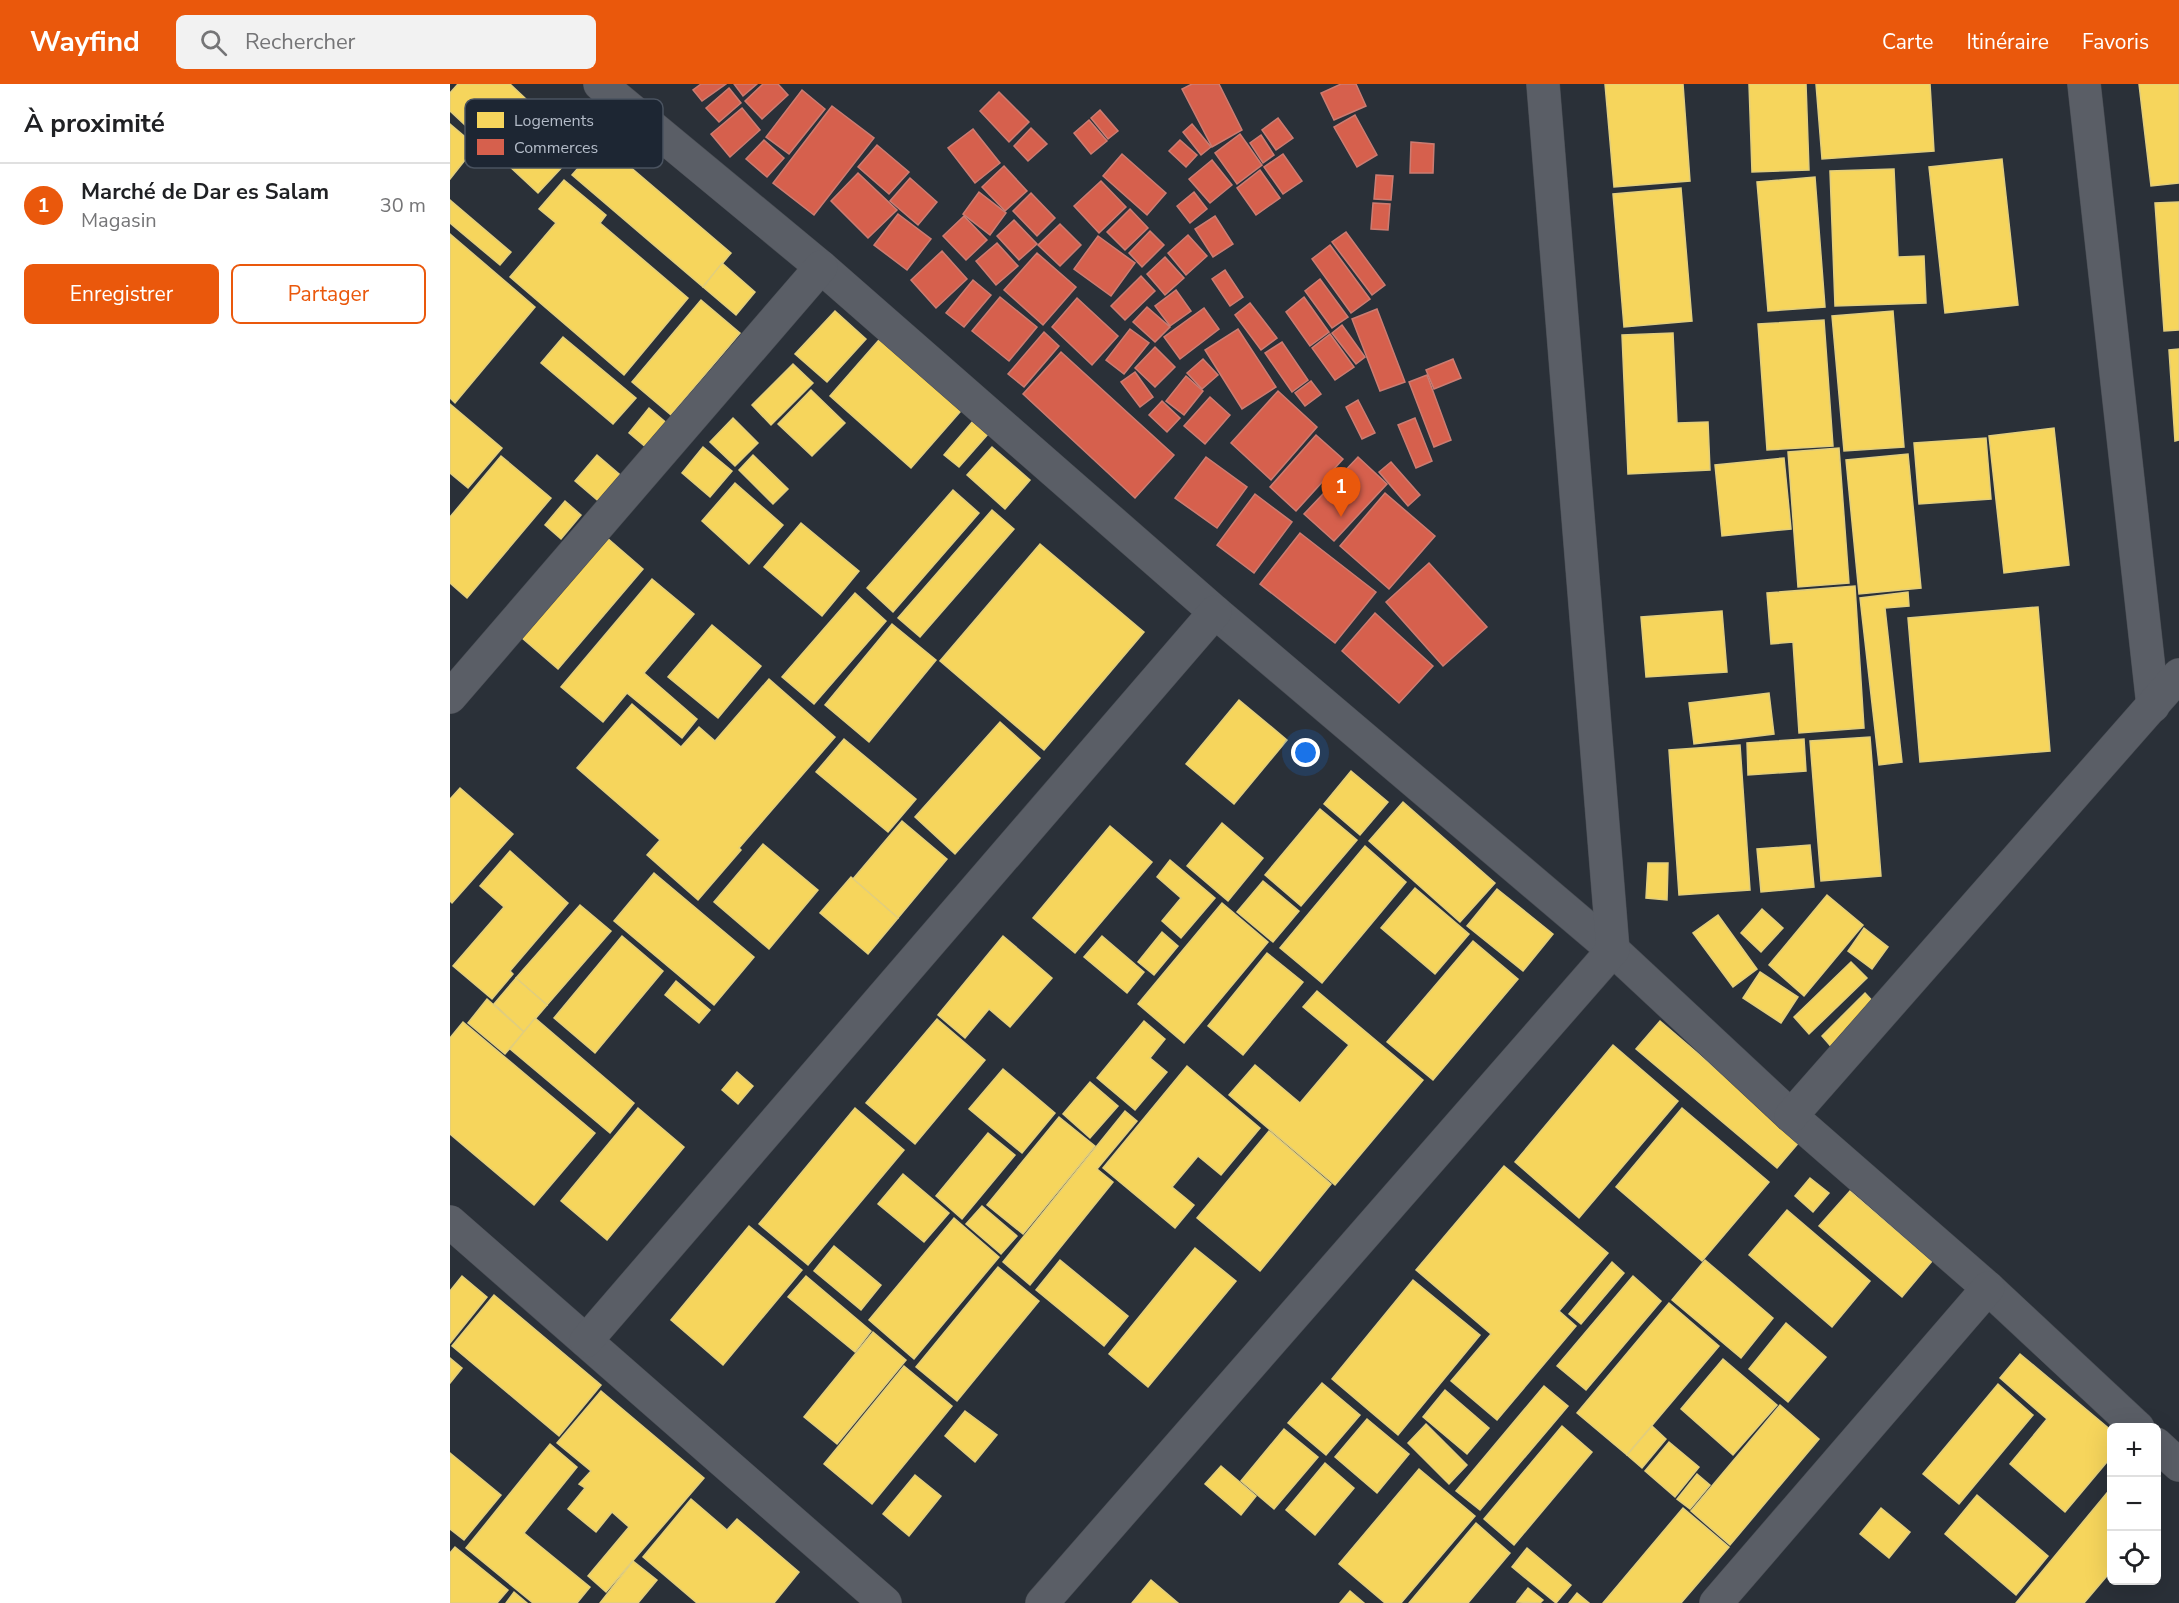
<!DOCTYPE html>
<html lang="fr">
<head>
<meta charset="utf-8">
<style>
  body { margin:0; font-family:"Nunito Sans",sans-serif; background:#f2f2f2; color:#202124 }
  .controls { position:absolute; right:18px; bottom:18px; display:grid; overflow:hidden; border-radius:9px; box-shadow:0 6px 24px #0002 }
  .controls button { width:54px; height:54px; display:grid; place-items:center; padding:0; border:0; border-bottom:2px solid #e0e0e0; background:#fff; color:#202124; font:30px sans-serif }
  .you { position:absolute; left:856px; top:669px; width:21px; height:21px; margin:-15px; border:4px solid #fff; border-radius:50%; background:#1a73e8; box-shadow:0 0 0 9px #1a73e833 }
  .badge { display:grid; place-items:center; width:39px; height:39px; border-radius:50%; background:#ea580c; color:#fff; font-size:20px; font-weight:700 }
  .pin { position:absolute; translate:-50% -50px; filter:drop-shadow(0 2px 3px #0008) }
  .pin::after { content:''; position:absolute; top:32px; width:21px; height:18px; background:inherit; clip-path:polygon(0 0,100% 0,50% 100%) }
  .list { margin:0; padding:0; list-style:none }
  h2 { display:flex; justify-content:space-between; align-items:center; height:78px; margin:0; padding:0 24px; font-size:26px }
  h2 small { font-size:20px; font-weight:400; color:#757577 }
  .list li { display:grid; grid-template-columns:39px 1fr auto; gap:18px; align-items:center; box-sizing:border-box; height:84px; padding:0 24px; border-top:2px solid #e0e0e0 }
  .list b { display:block; font-size:22px; white-space:nowrap }
  .list p { margin:0; font-size:20px; white-space:nowrap; color:#757577 }
  .list em { font-size:20px; font-style:normal; color:#757577 }
  .actions { display:flex; gap:12px; padding:18px 24px }
  .actions a { flex:1; padding:14px 0; border:2px solid #ea580c; border-radius:9px; text-align:center; font-size:21px; color:#ea580c }
  .actions .main { background:#ea580c; color:#fff }
  .icon { flex:none; width:33px; height:33px; fill:none; stroke:currentColor; stroke-width:2; stroke-linecap:round; stroke-linejoin:round }
  .map { position:relative; flex:none; width:1729px; height:1519px; overflow:hidden }
  header { display:flex; align-items:center; gap:36px; box-sizing:border-box; height:84px; padding:0 30px; background:#ea580c; color:#fff }
  header strong { font-size:28px }
  nav { display:flex; gap:33px; margin-inline-start:auto; font-size:21px }
  .search { width:420px; height:54px; background:#f2f2f2; display:flex; align-items:center; gap:15px; box-sizing:border-box; padding:0 21px; border-radius:9px; color:#757577; font-size:22px }
  main { display:flex }
  aside { flex:1; background:#fff }
  .map>svg:first-child { display:block }
</style>
</head>
<body>
<header>
<strong>Wayfind</strong>
<div class="search"><svg class="icon" aria-label="search" viewBox="0 0 24 24"><circle cx="10" cy="10" r="6"/><path d="M15 15l6 6"/></svg>Rechercher</div>
<nav><a>Carte</a><a>Itinéraire</a><a>Favoris</a></nav>
</header>
<main>
<aside>
<h2>À proximité<small></small></h2>
<ul class="list">
<li><span class="badge">1</span><div><b>Marché de Dar es Salam</b><p>Magasin</p></div><em>30 m</em></li>
</ul>
<div class="actions"><a class="main">Enregistrer</a><a>Partager</a></div>
</aside>
<div class="map">
<svg width="1729" height="1519" viewBox="0 0 1729 1519">
  <rect width="100%" height="100%" fill="#2a3038"/>
  <g fill="#f6d55c" stroke="#e2ce7d" stroke-width="1.5">
    <polygon points="8,0 60,0 129,65 88,109 0,27 0,9"/>
    <polygon points="1155,0 1233,0 1240,97 1164,103"/>
    <polygon points="1299,0 1356,0 1359,86 1302,88"/>
    <polygon points="1366,0 1480,0 1484,67 1372,75"/>
    <polygon points="1689,0 1729,0 1729,99 1701,102"/>
    <polygon points="0,40 26,62 0,95"/>
    <polygon points="151,58 281,169 253,203 122,91"/>
    <polygon points="1552,75 1568,221 1495,229 1479,83"/>
    <polygon points="1444,85 1448,173 1474,172 1476,219 1385,222 1380,87"/>
    <polygon points="1365,93 1375,223 1318,227 1307,98"/>
    <polygon points="114,96 156,131 150,139 238,214 174,291 60,193 106,139 89,125"/>
    <polygon points="1231,104 1242,237 1174,243 1163,110"/>
    <polygon points="0,116 61,168 50,181 0,139"/>
    <polygon points="1729,118 1729,246 1714,247 1705,119"/>
    <polygon points="0,150 85,223 5,319 0,314"/>
    <polygon points="272,179 305,208 286,231 253,203"/>
    <polygon points="251,216 290,249 221,331 182,298"/>
    <polygon points="385,227 416,255 377,298 345,270"/>
    <polygon points="1443,227 1454,363 1394,367 1382,232"/>
    <polygon points="1374,236 1383,362 1317,366 1308,240"/>
    <polygon points="435,249 516,321 461,384 380,312"/>
    <polygon points="1223,249 1227,339 1258,338 1260,386 1178,390 1172,251"/>
    <polygon points="113,253 186,314 163,340 91,279"/>
    <polygon points="1729,265 1729,356 1725,357 1719,266"/>
    <polygon points="343,280 363,299 321,341 302,321"/>
    <polygon points="361,306 395,339 362,372 328,340"/>
    <polygon points="0,320 52,364 18,404 0,389"/>
    <polygon points="199,324 219,341 198,365 179,349"/>
    <polygon points="283,334 308,359 285,382 260,358"/>
    <polygon points="523,337 538,350 509,383 494,371"/>
    <polygon points="1604,344 1619,481 1554,489 1539,352"/>
    <polygon points="1536,354 1541,415 1469,420 1464,359"/>
    <polygon points="253,363 282,387 260,413 232,389"/>
    <polygon points="542,363 580,396 555,425 517,391"/>
    <polygon points="1389,364 1399,499 1348,503 1338,368"/>
    <polygon points="1458,370 1471,504 1409,510 1396,376"/>
    <polygon points="147,371 175,395 153,421 125,397"/>
    <polygon points="303,371 338,405 323,420 289,386"/>
    <polygon points="51,372 101,414 17,514 0,499 0,433"/>
    <polygon points="1334,374 1341,445 1272,452 1265,381"/>
    <polygon points="285,399 333,441 299,480 252,437"/>
    <polygon points="503,406 529,429 443,528 417,504"/>
    <polygon points="115,417 131,431 111,455 95,441"/>
    <polygon points="542,426 564,445 470,553 448,534"/>
    <polygon points="351,439 409,487 372,532 314,483"/>
    <polygon points="156,453 193,485 108,585 72,554"/>
    <polygon points="590,460 694,548 594,666 490,577"/>
    <polygon points="202,495 244,530 194,589 247,635 232,654 177,609 153,638 111,603"/>
    <polygon points="1405,502 1414,644 1349,649 1343,558 1321,560 1317,509"/>
    <polygon points="1458,508 1459,522 1435,524 1452,678 1429,681 1410,514"/>
    <polygon points="405,509 436,537 364,620 332,593"/>
    <polygon points="1588,523 1600,667 1470,678 1458,534"/>
    <polygon points="1272,527 1277,588 1196,593 1191,533"/>
    <polygon points="442,540 486,576 419,658 375,621"/>
    <polygon points="262,541 311,582 268,634 218,593"/>
    <polygon points="319,595 385,653 289,764 291,766 248,816 197,771 210,756 127,684 182,620 231,663 249,643 265,657"/>
    <polygon points="1319,609 1324,650 1244,660 1239,619"/>
    <polygon points="789,616 837,656 784,720 736,680"/>
    <polygon points="550,638 590,674 505,770 465,733"/>
    <polygon points="1420,653 1431,792 1371,797 1360,657"/>
    <polygon points="394,655 466,715 438,748 366,688"/>
    <polygon points="1354,655 1356,687 1298,691 1297,659"/>
    <polygon points="1290,661 1300,806 1229,811 1219,666"/>
    <polygon points="901,687 938,718 910,751 874,720"/>
    <polygon points="10,704 63,750 2,819 0,817 0,715"/>
    <polygon points="953,718 1045,799 1010,838 919,757"/>
    <polygon points="870,725 907,756 851,822 815,791"/>
    <polygon points="452,737 497,775 448,834 403,795"/>
    <polygon points="772,739 813,774 778,817 737,782"/>
    <polygon points="660,742 702,778 625,869 583,834"/>
    <polygon points="313,760 368,806 319,865 264,818"/>
    <polygon points="1360,761 1364,803 1311,808 1307,765"/>
    <polygon points="915,762 956,798 872,899 830,864"/>
    <polygon points="60,767 118,819 60,887 63,890 42,915 3,882 54,823 30,802"/>
    <polygon points="720,776 765,814 731,854 712,837 731,814 707,793"/>
    <polygon points="1198,779 1218,779 1217,816 1196,814"/>
    <polygon points="204,789 304,873 264,921 164,837"/>
    <polygon points="401,793 448,834 418,870 370,829"/>
    <polygon points="813,797 849,827 823,858 787,828"/>
    <polygon points="965,804 1019,850 985,890 931,844"/>
    <polygon points="1047,805 1103,850 1073,887 1017,842"/>
    <polygon points="1377,811 1413,841 1354,912 1319,881"/>
    <polygon points="772,819 818,858 734,959 688,920"/>
    <polygon points="130,821 161,847 97,921 66,894"/>
    <polygon points="1312,825 1333,844 1311,868 1291,849"/>
    <polygon points="1268,831 1307,885 1283,903 1243,849"/>
    <polygon points="1414,844 1438,863 1422,885 1398,867"/>
    <polygon points="712,848 728,862 704,891 688,878"/>
    <polygon points="172,852 213,887 145,969 104,934"/>
    <polygon points="553,852 602,894 560,943 539,925 515,954 488,931"/>
    <polygon points="652,852 694,888 677,909 634,873"/>
    <polygon points="1023,857 1068,895 983,996 937,958"/>
    <polygon points="817,869 853,898 793,971 758,942"/>
    <polygon points="1401,878 1417,894 1359,950 1344,933"/>
    <polygon points="1310,888 1348,913 1331,939 1293,914"/>
    <polygon points="66,894 97,921 74,948 44,920"/>
    <polygon points="226,897 260,926 249,939 215,911"/>
    <polygon points="867,907 973,996 885,1101 779,1011 805,981 850,1019 899,961 853,923"/>
    <polygon points="1415,909 1428,923 1384,966 1372,952"/>
    <polygon points="37,915 74,948 55,970 18,939"/>
    <polygon points="85,934 184,1019 160,1049 60,965"/>
    <polygon points="487,935 535,976 465,1060 416,1019"/>
    <polygon points="694,937 715,955 700,974 717,988 685,1026 647,994"/>
    <polygon points="1210,937 1350,1057 1327,1084 1186,965"/>
    <polygon points="13,938 145,1049 84,1121 0,1050 0,954"/>
    <polygon points="1163,961 1228,1017 1129,1134 1065,1078"/>
    <polygon points="737,982 810,1044 771,1091 748,1072 722,1103 744,1121 725,1144 653,1084"/>
    <polygon points="553,985 605,1029 572,1069 519,1025"/>
    <polygon points="287,988 303,1002 288,1020 272,1006"/>
    <polygon points="640,998 668,1022 640,1054 613,1030"/>
    <polygon points="188,1024 234,1063 157,1156 111,1117"/>
    <polygon points="405,1024 454,1066 358,1181 309,1140"/>
    <polygon points="1232,1024 1319,1098 1252,1177 1166,1103"/>
    <polygon points="675,1027 687,1037 647,1085 663,1098 580,1201 553,1178"/>
    <polygon points="609,1033 645,1062 573,1150 537,1121"/>
    <polygon points="819,1047 881,1100 810,1187 747,1134"/>
    <polygon points="538,1049 565,1071 512,1135 486,1112"/>
    <polygon points="1054,1082 1158,1169 1109,1227 1126,1242 1047,1336 1001,1297 1041,1250 966,1186"/>
    <polygon points="453,1090 499,1129 474,1158 428,1120"/>
    <polygon points="1360,1094 1379,1109 1363,1128 1345,1112"/>
    <polygon points="1400,1107 1482,1177 1452,1213 1369,1142"/>
    <polygon points="532,1122 567,1152 551,1170 516,1140"/>
    <polygon points="1337,1126 1420,1197 1382,1243 1299,1171"/>
    <polygon points="504,1134 549,1173 464,1275 419,1236"/>
    <polygon points="299,1142 352,1186 273,1281 221,1236"/>
    <polygon points="384,1162 431,1201 411,1226 364,1187"/>
    <polygon points="745,1164 786,1197 698,1303 659,1270"/>
    <polygon points="610,1176 678,1232 654,1262 586,1206"/>
    <polygon points="1255,1176 1323,1234 1291,1274 1222,1216"/>
    <polygon points="1162,1178 1174,1189 1131,1240 1119,1230"/>
    <polygon points="548,1183 589,1217 507,1317 466,1283"/>
    <polygon points="12,1192 37,1213 0,1259 0,1207"/>
    <polygon points="356,1192 421,1247 405,1268 338,1213"/>
    <polygon points="1183,1192 1211,1217 1136,1306 1107,1282"/>
    <polygon points="963,1196 1030,1251 948,1351 882,1295"/>
    <polygon points="44,1211 151,1301 109,1352 2,1262"/>
    <polygon points="1219,1219 1269,1262 1177,1371 1127,1329"/>
    <polygon points="1336,1239 1376,1273 1338,1318 1299,1285"/>
    <polygon points="423,1248 456,1276 387,1360 354,1333"/>
    <polygon points="1570,1270 1662,1347 1662,1372 1615,1428 1560,1380 1597,1335 1550,1294"/>
    <polygon points="0,1274 12,1284 0,1299"/>
    <polygon points="1273,1275 1327,1321 1283,1371 1231,1325"/>
    <polygon points="454,1282 502,1322 422,1420 374,1380"/>
    <polygon points="872,1299 910,1331 876,1371 838,1339"/>
    <polygon points="1548,1300 1583,1331 1509,1420 1473,1390"/>
    <polygon points="1094,1302 1118,1322 1030,1426 1006,1407"/>
    <polygon points="995,1306 1039,1344 1017,1370 973,1333"/>
    <polygon points="151,1307 254,1394 156,1508 138,1492 179,1443 162,1428 146,1448 118,1425 135,1404 129,1400 141,1387 107,1359"/>
    <polygon points="1330,1321 1369,1355 1280,1461 1241,1427"/>
    <polygon points="515,1327 547,1351 525,1378 495,1352"/>
    <polygon points="917,1335 959,1370 927,1409 885,1373"/>
    <polygon points="976,1340 1017,1381 999,1400 958,1359"/>
    <polygon points="1112,1342 1142,1368 1064,1461 1034,1435"/>
    <polygon points="1202,1342 1216,1355 1192,1384 1177,1371"/>
    <polygon points="834,1345 868,1373 824,1425 791,1397"/>
    <polygon points="1219,1358 1249,1383 1225,1413 1195,1387"/>
    <polygon points="100,1360 127,1383 74,1449 140,1503 127,1519 83,1519 16,1464"/>
    <polygon points="0,1369 51,1411 14,1456 0,1445"/>
    <polygon points="875,1379 904,1404 865,1451 836,1426"/>
    <polygon points="771,1382 806,1412 791,1431 755,1400"/>
    <polygon points="969,1385 1025,1432 951,1519 935,1519 889,1480"/>
    <polygon points="1247,1390 1260,1401 1240,1425 1227,1415"/>
    <polygon points="465,1391 491,1412 459,1452 433,1430"/>
    <polygon points="1661,1404 1662,1486 1634,1519 1566,1519"/>
    <polygon points="1527,1411 1598,1472 1566,1511 1495,1450"/>
    <polygon points="241,1415 277,1446 287,1435 349,1488 324,1519 247,1519 193,1473"/>
    <polygon points="1233,1424 1279,1463 1231,1519 1153,1519"/>
    <polygon points="1431,1424 1460,1448 1439,1474 1410,1450"/>
    <polygon points="1026,1439 1060,1469 1018,1519 959,1519"/>
    <polygon points="5,1463 58,1506 47,1519 0,1519 0,1469"/>
    <polygon points="1077,1464 1121,1501 1106,1519 1062,1483"/>
    <polygon points="183,1477 207,1496 188,1519 150,1519"/>
    <polygon points="701,1496 728,1519 682,1519"/>
    <polygon points="1078,1504 1093,1516 1090,1519 1067,1518"/>
    <polygon points="900,1507 914,1519 890,1519"/>
    <polygon points="64,1508 77,1519 56,1519"/>
    <polygon points="1127,1509 1139,1519 1119,1519"/>
  </g>
  <g fill="#d6604d" stroke="#cc7c72" stroke-width="1.5">
    <polygon points="251,0 276,0 252,17 243,6"/>
    <polygon points="284,0 307,0 293,12"/>
    <polygon points="313,0 328,0 338,11 312,35 295,17"/>
    <polygon points="742,0 769,0 792,46 762,63 732,5"/>
    <polygon points="891,0 906,0 916,22 884,36 871,9"/>
    <polygon points="279,4 291,19 269,38 256,24"/>
    <polygon points="352,6 375,25 339,70 316,53"/>
    <polygon points="549,8 579,38 559,58 530,27"/>
    <polygon points="382,22 424,54 364,131 323,99"/>
    <polygon points="292,24 310,46 280,73 261,50"/>
    <polygon points="650,26 668,47 658,55 641,34"/>
    <polygon points="905,31 927,71 907,83 884,43"/>
    <polygon points="828,34 843,54 826,66 812,46"/>
    <polygon points="639,36 657,57 641,70 624,49"/>
    <polygon points="742,40 761,63 751,71 733,48"/>
    <polygon points="581,44 597,60 578,77 564,62"/>
    <polygon points="523,45 550,79 525,99 498,64"/>
    <polygon points="790,50 812,81 787,100 765,69"/>
    <polygon points="811,51 824,71 813,79 800,59"/>
    <polygon points="314,56 334,74 317,93 296,75"/>
    <polygon points="730,56 747,71 736,83 719,67"/>
    <polygon points="961,58 984,60 983,89 960,89"/>
    <polygon points="427,61 459,88 439,110 408,83"/>
    <polygon points="672,70 716,109 697,131 653,92"/>
    <polygon points="833,70 852,97 833,110 814,83"/>
    <polygon points="762,76 782,101 760,119 739,95"/>
    <polygon points="554,82 577,107 555,127 532,103"/>
    <polygon points="810,86 830,114 806,131 787,104"/>
    <polygon points="408,89 447,126 418,154 381,117"/>
    <polygon points="926,91 943,92 941,116 924,115"/>
    <polygon points="460,94 487,118 468,141 440,117"/>
    <polygon points="651,97 676,123 649,149 624,122"/>
    <polygon points="529,108 556,129 540,151 513,130"/>
    <polygon points="744,108 757,125 740,139 727,122"/>
    <polygon points="581,109 605,134 587,152 563,127"/>
    <polygon points="923,119 940,120 938,146 921,145"/>
    <polygon points="680,125 698,144 675,166 657,148"/>
    <polygon points="448,130 481,155 457,186 424,161"/>
    <polygon points="514,132 537,156 516,176 493,152"/>
    <polygon points="765,132 783,160 763,173 745,145"/>
    <polygon points="564,136 587,160 569,176 547,152"/>
    <polygon points="610,140 631,161 610,182 588,161"/>
    <polygon points="700,147 714,161 692,183 679,169"/>
    <polygon points="896,148 935,201 922,211 882,158"/>
    <polygon points="738,151 757,172 736,191 718,169"/>
    <polygon points="648,152 685,179 661,212 624,185"/>
    <polygon points="547,159 568,182 546,201 526,177"/>
    <polygon points="880,161 920,215 901,229 862,175"/>
    <polygon points="492,167 517,195 486,224 461,196"/>
    <polygon points="587,169 626,203 593,241 554,206"/>
    <polygon points="715,173 734,194 715,211 697,190"/>
    <polygon points="775,186 793,213 780,222 762,195"/>
    <polygon points="691,192 705,207 675,236 661,222"/>
    <polygon points="870,195 898,233 882,244 855,207"/>
    <polygon points="523,196 541,211 514,243 496,229"/>
    <polygon points="726,206 741,227 720,242 705,222"/>
    <polygon points="550,213 587,243 559,277 522,247"/>
    <polygon points="854,213 879,248 860,262 836,228"/>
    <polygon points="627,214 668,252 642,281 602,243"/>
    <polygon points="800,219 827,254 811,266 785,231"/>
    <polygon points="697,223 720,243 705,258 683,238"/>
    <polygon points="754,224 769,245 730,275 714,253"/>
    <polygon points="927,225 955,298 930,307 902,235"/>
    <polygon points="892,241 915,273 906,280 882,249"/>
    <polygon points="680,245 699,259 674,290 656,276"/>
    <polygon points="788,245 826,303 792,325 755,266"/>
    <polygon points="594,248 609,262 574,303 558,290"/>
    <polygon points="880,250 904,283 885,296 862,264"/>
    <polygon points="832,258 858,296 842,308 815,269"/>
    <polygon points="705,263 725,283 705,303 685,284"/>
    <polygon points="611,268 724,371 685,414 573,310"/>
    <polygon points="753,275 768,291 752,305 737,289"/>
    <polygon points="1003,275 1011,294 984,305 976,286"/>
    <polygon points="685,288 703,313 690,323 671,298"/>
    <polygon points="977,291 1001,356 984,363 959,298"/>
    <polygon points="736,292 753,307 734,331 716,317"/>
    <polygon points="861,297 871,310 855,322 845,309"/>
    <polygon points="828,307 867,343 821,396 781,359"/>
    <polygon points="760,313 780,331 755,360 734,342"/>
    <polygon points="908,316 925,349 912,355 896,323"/>
    <polygon points="712,317 730,334 717,348 699,331"/>
    <polygon points="965,334 982,377 966,384 948,341"/>
    <polygon points="866,351 893,375 846,427 820,403"/>
    <polygon points="756,373 797,403 767,444 725,414"/>
    <polygon points="908,373 937,400 884,457 854,430"/>
    <polygon points="941,378 970,411 958,422 929,388"/>
    <polygon points="935,409 985,452 939,505 890,462"/>
    <polygon points="805,410 842,438 804,489 767,461"/>
    <polygon points="850,449 926,508 885,559 810,500"/>
    <polygon points="979,479 1037,543 993,582 936,518"/>
    <polygon points="925,529 983,582 949,619 892,567"/>
  </g>
  <g fill="none" stroke-linecap="round" stroke-linejoin="round">
    <g stroke="#484c53" stroke-width="34">
      <g id="street">
        <polyline points="150,0 371,183 765,528 1163,866 1341,1032 1538,1204 1688,1344"/>
        <polyline points="1634,0 1703,622"/>
        <polyline points="0,613 371,183"/>
        <polyline points="1341,1032 1729,591"/>
        <polyline points="0,1138 435,1519"/>
        <polyline points="136,1257 765,528"/>
        <polyline points="1706,1360 1729,1381"/>
        <polyline points="592,1519 1163,866 1093,0"/>
        <polyline points="1266,1519 1538,1204"/>
      </g>
    </g>
    <use href="#street" stroke="#5a5e66" stroke-width="33"/>
  </g>
  <rect x="15" y="15" width="198" height="69" rx="9" fill="#1d2633" stroke="#4a5360" stroke-width="1.5"/>
  <rect x="27" y="28" width="27" height="16" fill="#f6d55c"/>
  <rect x="27" y="55" width="27" height="16" fill="#d6604d"/>
  <g font-size="16" fill="#b4bcc9">
    <text x="64" y="42">Logements</text>
    <text x="64" y="69">Commerces</text>
  </g>
</svg>
<div class="controls">
<button>+</button>
<button>−</button>
<button><svg class="icon" aria-label="locate" viewBox="0 0 24 24"><circle cx="12" cy="12" r="6"/><path d="M12 2v4M12 18v4M2 12h4M18 12h4"/></svg></button>
</div>
<div class="you"></div>
<div class="pin badge" style="left:891px;top:433px">1</div>
</div>
</main>
</body>
</html>
